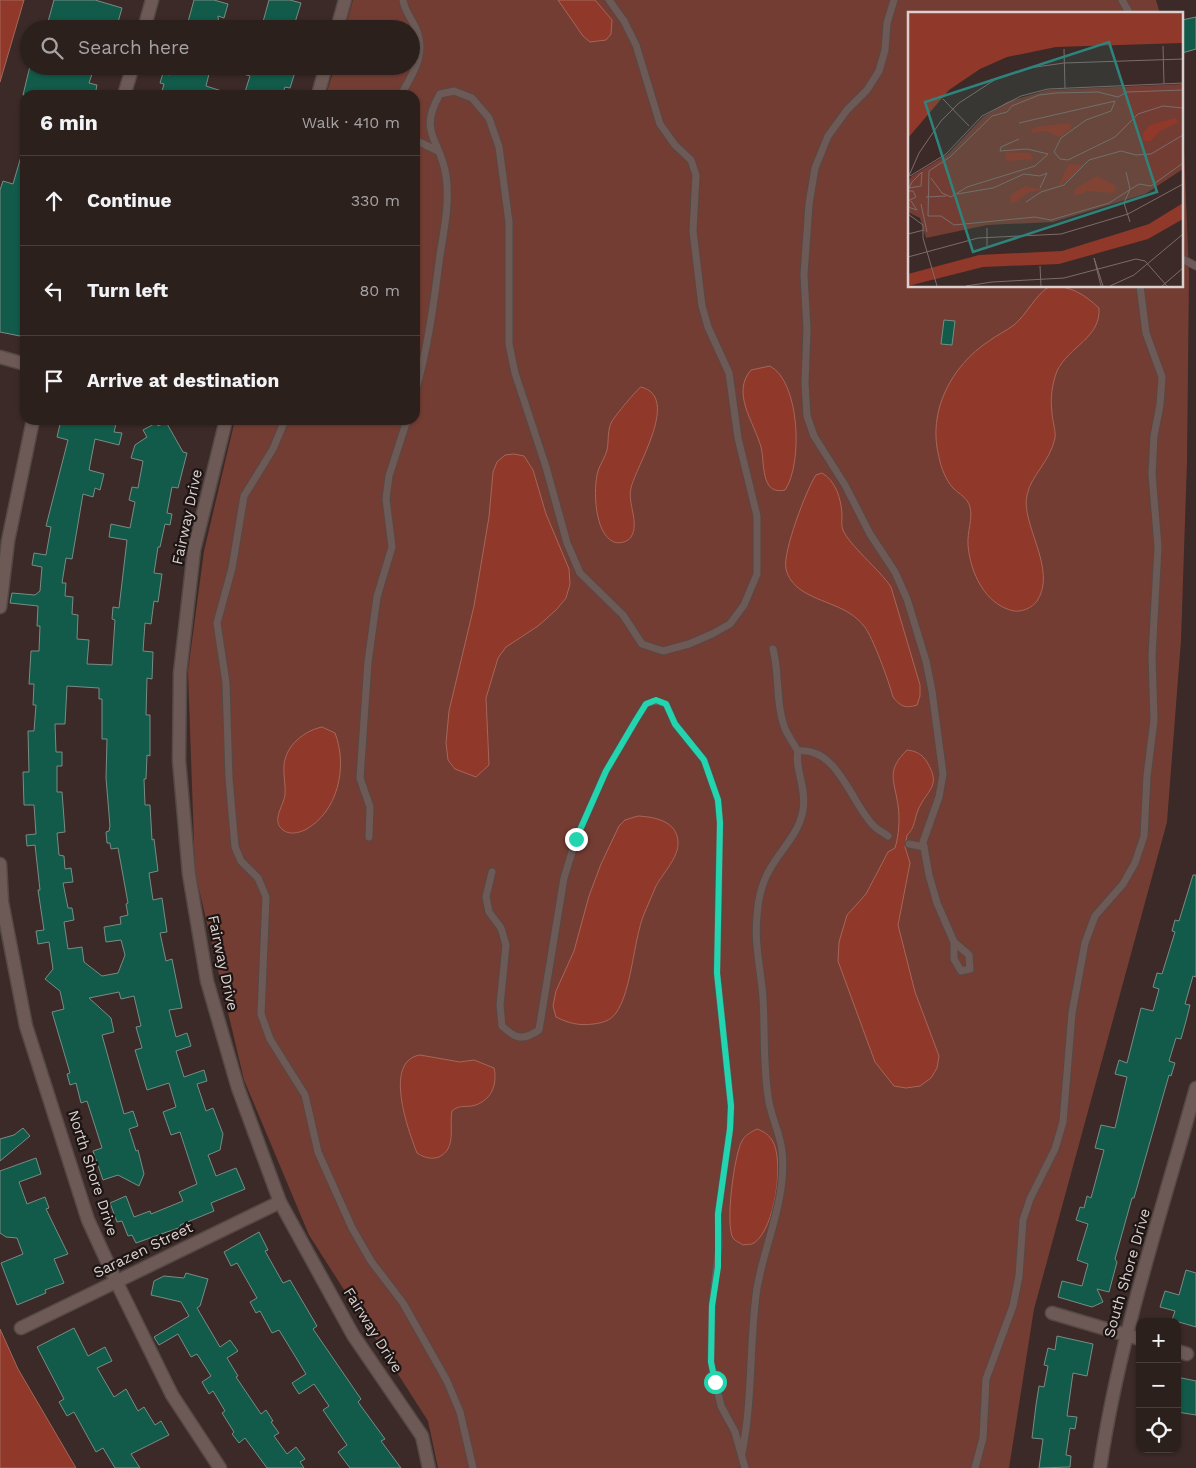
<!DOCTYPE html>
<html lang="en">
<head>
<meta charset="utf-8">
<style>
  body { margin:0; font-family:"Work Sans",sans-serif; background:#342826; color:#f1f3f6 }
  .controls { position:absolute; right:15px; bottom:15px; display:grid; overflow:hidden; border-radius:10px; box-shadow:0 1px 4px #0004 }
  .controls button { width:45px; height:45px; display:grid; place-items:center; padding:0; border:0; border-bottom:1px solid #483e3b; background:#2c201d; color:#f1f3f6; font:25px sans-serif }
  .stop { position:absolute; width:15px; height:15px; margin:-11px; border:4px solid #22d5af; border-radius:50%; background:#fff }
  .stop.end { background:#22d5af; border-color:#fff; box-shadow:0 1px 5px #0008 }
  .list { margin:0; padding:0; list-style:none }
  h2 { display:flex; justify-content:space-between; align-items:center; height:65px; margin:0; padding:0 20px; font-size:21px }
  h2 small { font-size:16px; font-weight:400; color:#a6a3a4 }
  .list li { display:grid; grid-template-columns:32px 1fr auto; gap:15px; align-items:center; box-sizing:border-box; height:90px; padding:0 20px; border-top:1px solid #483e3b }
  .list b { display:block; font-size:19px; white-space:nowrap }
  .list em { font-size:16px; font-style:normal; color:#a6a3a4 }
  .icon { flex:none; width:28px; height:28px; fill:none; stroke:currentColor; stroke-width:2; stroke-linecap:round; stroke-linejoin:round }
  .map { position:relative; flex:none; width:1196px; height:1468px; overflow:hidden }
  .search { position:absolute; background:#2c201d; box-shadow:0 1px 4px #0004; left:20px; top:20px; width:400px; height:55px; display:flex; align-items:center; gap:12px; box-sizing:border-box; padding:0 18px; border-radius:28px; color:#a6a3a4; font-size:19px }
  .panel { position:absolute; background:#2c201d; box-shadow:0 1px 4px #0004; left:20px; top:90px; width:400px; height:335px; border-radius:15px }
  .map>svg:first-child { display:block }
</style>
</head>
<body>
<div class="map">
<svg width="1196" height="1468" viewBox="0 0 1196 1468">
  <rect width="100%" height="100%" fill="#3b2a27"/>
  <polygon fill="#743d33" points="353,0 1156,0 1160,14 910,14 910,286 1182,286 1182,98 1189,274 1187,461 1181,640 1167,822 1034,1309 1009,1468 438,1468 428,1421 309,1235 244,1080 195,872 188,671 204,551 235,420 415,420 415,95 326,95 335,66 411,66 411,29 345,29"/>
  <g fill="#903829" stroke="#a6665a">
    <polygon points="0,0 24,0 0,82"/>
    <polygon points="558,0 595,0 612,20 611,34 606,40 590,42 583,36"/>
    <path d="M1050,286C1071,286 1084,294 1099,308C1101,338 1069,346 1057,371C1052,384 1050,399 1052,412C1052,420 1056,430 1055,438C1050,462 1031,475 1027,495C1020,523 1058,570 1037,601C1032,608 1022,612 1014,611C985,605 970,572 968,545C967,532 973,519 970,507C968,498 959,494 953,488C946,480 941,468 939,457C927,412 951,366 989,341C997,335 1006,331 1014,325C1028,313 1035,295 1050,286Z"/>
    <path d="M770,366C800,382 803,464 785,490C760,496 765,462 761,447C754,422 731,393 751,370Z"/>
    <path d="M641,387C681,397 636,466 631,488C627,503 640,523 631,537C628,542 619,544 614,542C594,534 593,488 598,471C600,464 605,458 607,450C609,441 607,430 612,421C615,416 638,388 641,387Z"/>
    <polygon points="514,454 524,456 533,470 546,514 569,569 570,584 566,598 556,610 538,626 506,647 498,658 486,698 489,765 476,777 455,769 448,760 446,743 449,711 474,606 489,517 493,472 497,462 505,455"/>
    <path d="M822,473C836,481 841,499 842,514C842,519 841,526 843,530C849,545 880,570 891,587L920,685V696L917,705C905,709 900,706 893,697C889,682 873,637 864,626C847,605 822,604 801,590C794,585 788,578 786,569C782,553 807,488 816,475Z"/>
    <path d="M322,727L335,733C348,767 338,812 305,830C298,833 289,835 283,830C271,821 283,807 285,795C286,785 283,775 284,765C286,745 304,731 322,727Z"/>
    <path d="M907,750C916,751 922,754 927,762C942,787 927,789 918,810C914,820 915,828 907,835L905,847L910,863L898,925L915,992L939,1056L937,1068L931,1078L920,1086L906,1088L894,1086L875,1062L838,961L839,942L847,915L866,894L888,852L895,848C899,835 900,819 898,805C894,779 886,771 907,750Z"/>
    <path d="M638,816C655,817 677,821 678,842C679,857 663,873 656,886C652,895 648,905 644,914C633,942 632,990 616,1013C610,1021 602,1023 593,1024C579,1026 568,1023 556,1017L553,1006L556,991L574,951L589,896L601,864L619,826L625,820Z"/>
    <path d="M420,1055L460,1062L474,1060L494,1068C498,1086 490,1102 472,1106C464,1107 459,1105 452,1111C449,1127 457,1148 439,1157C431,1160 423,1157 417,1153C408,1130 383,1061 420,1055Z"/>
    <path d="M757,1129C763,1131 768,1134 772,1140C785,1160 775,1229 754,1243C751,1245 747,1244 743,1245C740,1243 735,1241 733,1238C725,1225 734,1155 742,1141C745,1135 751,1132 757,1129Z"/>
    <polygon points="0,1329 18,1369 76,1468 0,1468"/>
  </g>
  <g fill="#125a49" stroke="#788c85" fill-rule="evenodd">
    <polygon points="54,0 95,0 122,8 116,29 46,29"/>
    <polygon points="194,0 214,0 228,4 224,18 218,16 219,29 186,29"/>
    <polygon points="269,0 290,0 301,3 293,29 261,29"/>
    <polygon points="1196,17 1196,49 1182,53 1182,20"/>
    <polygon points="30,66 77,66 93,71 89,83 97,85 95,95 23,95"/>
    <polygon points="173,66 211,66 206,86 228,93 227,95 161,95 164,84 160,83 163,73 170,75"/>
    <polygon points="227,66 287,66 296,69 290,88 285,87 282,95 244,95 250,76 226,69"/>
    <polygon points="22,153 25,153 25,337 0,332 0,190 3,181 13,184"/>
    <polygon points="944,320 955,321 952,345 941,344"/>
    <path d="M61,420H117L114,432L122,433L119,445L95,439L89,470L104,474L100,490L95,488L93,497L83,494L72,559L66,558L62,583H66L65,596L73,597L72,614L78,615L77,639L89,640L87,664L112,665L115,620L112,619L113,607L119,608L127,540L109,537L111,524L130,528L135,502L129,500L132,487L138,488L143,461L131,458L135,445L147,437L143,430L156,423L158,426L166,422L183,452L187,453L178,488L172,487L167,513L172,514L170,525L165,524L160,547H158L154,573L162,574L158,602L154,601L151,624L145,623L143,651L153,652L152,679L147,678L146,715H150V756L147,755L146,779H144L145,805H150L152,840L154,839L158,871L149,873L153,900L162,898L167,932L160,933L166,961L172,959L182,1008L169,1010L176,1037L187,1033L191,1046L176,1051L184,1077L204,1070L207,1081L197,1084L206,1111L213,1108L223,1134L220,1150L208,1155L216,1176L236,1168L245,1189L211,1203L214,1211L180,1225L181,1227L136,1243L132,1235L128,1236L122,1221L117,1222L110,1203L126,1196L134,1217L150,1211L151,1214L183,1201L179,1192L197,1184L180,1132L171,1135L163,1112L176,1107L169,1083L147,1090L135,1050L142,1048L136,1027L141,1026L134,996L121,999L119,992L89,998L111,1018L114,1032L102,1035L124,1114L133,1111L138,1126L129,1129L136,1151L138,1150L144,1174L139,1186L118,1175L103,1180L93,1151L102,1148L87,1101L81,1103L76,1083L70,1085L67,1074L70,1073L52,1012L64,1009L60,991L45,979L53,969L49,942L38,944L36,931L44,930L38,890H40L35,845L27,846L26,835L36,834L34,805H24L23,772H29L28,731H34L36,705H33L34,684H29L31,651H39L40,626H37L38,606L10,603L12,593L35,595L40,591L42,567L32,565L34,553L46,555L51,527L46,526L68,440L57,437ZM67,686L99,688V699H102V739H107L106,778L110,826L109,831L106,832L107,843H110L111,849L118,848L128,903L126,904L128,915L120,917L121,924L104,927L106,942L121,940L125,955L118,973L102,976L84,962L82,947L68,949L64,922L74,920L72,908H68L63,883L73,882L71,868L65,869L64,856L59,855L57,833L65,832L62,792H57V766H62V752H56L55,724H65Z"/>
    <polygon points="1193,875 1196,875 1196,977 1193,976 1185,1004 1190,1005 1186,1021 1181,1039 1176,1038 1169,1061 1175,1063 1171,1076 1169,1075 1134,1198 1132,1198 1115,1259 1117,1262 1109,1292 1097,1289 1103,1302 1092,1307 1058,1297 1062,1281 1082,1286 1088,1264 1077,1260 1088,1224 1076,1220 1080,1207 1084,1208 1087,1196 1091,1198 1104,1150 1095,1148 1101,1125 1115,1128 1127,1077 1115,1074 1119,1060 1127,1063 1141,1008 1153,1011 1159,989 1153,987 1157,973 1162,974 1175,932 1172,931 1175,920 1179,921"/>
    <polygon points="23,1128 30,1136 0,1161 0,1139 14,1135"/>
    <polygon points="36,1158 41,1174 19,1182 27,1204 45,1197 49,1208 46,1209 68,1254 54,1259 64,1283 45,1290 46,1293 17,1305 1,1263 23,1254 17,1238 6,1237 0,1233 0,1171"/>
    <polygon points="259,1232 268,1250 265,1251 283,1283 290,1280 317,1326 313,1329 361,1399 358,1402 385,1439 381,1441 401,1468 350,1468 338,1452 347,1445 323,1410 329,1406 314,1384 299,1394 292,1383 306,1374 279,1330 272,1333 260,1311 256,1313 250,1302 257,1298 237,1263 231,1266 224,1252"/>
    <polygon points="1186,1270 1196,1273 1196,1327 1172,1320 1175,1311 1160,1307 1165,1291 1179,1295"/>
    <polygon points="186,1273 208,1279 200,1306 197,1308 220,1347 230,1340 238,1351 227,1358 238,1376 236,1377 261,1414 266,1410 273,1421 271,1422 279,1433 274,1436 287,1454 296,1447 305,1459 300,1462 304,1468 267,1468 245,1438 239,1443 232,1434 234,1432 222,1413 225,1411 213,1391 209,1394 202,1382 211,1376 197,1354 191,1357 178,1334 159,1345 154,1337 189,1316 181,1302 151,1295 154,1281 164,1276 184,1278"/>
    <polygon points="74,1328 88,1356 105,1347 112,1361 97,1368 114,1397 126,1389 138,1411 144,1407 155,1425 161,1421 169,1435 131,1454 140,1468 115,1468 103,1448 96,1452 74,1412 67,1416 59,1402 64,1399 37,1347"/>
    <polygon points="1057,1336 1093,1344 1087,1376 1073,1373 1067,1416 1077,1417 1075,1429 1070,1428 1066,1455 1071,1456 1070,1467 1039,1468 1043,1439 1032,1438 1036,1405 1039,1386 1044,1387 1048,1366 1044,1365 1048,1348 1055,1350"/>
    <polygon points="1177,1377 1196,1381 1196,1415 1177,1412"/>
  </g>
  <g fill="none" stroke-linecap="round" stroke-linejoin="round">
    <g stroke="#554845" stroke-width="9">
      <g id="lane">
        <polyline points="894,0 887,23 885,50 879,71 867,90 847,110 828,136 815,168 809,204 804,275 807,329 805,383 807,416 814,436 845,485 870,534 895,572 907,599 926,661 932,691 943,774 939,797 923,842 929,875 937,903 954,942 954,959 961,971 970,969 969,955 954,942"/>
        <polyline points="1122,0 1130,14"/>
        <path d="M401,95C413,73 427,54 416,29C412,19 404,10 403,0"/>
        <polyline points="415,140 438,151"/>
        <polyline points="1182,259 1196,266"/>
        <path d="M415,393C428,348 434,302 440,255C444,230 450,202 446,176C441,139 417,134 440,94L454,91L472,98L489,118L499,147L509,222V344L515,373L546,467L567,543L580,573L623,615L642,644L663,651L689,644L712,634L730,624L744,605L757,574V516L738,438L729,373L708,327L702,306L693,231L696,175L691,160L675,145L660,124L636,45L624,21L609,0"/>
        <polyline points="285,420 273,449 244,496 232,568 217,623 226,683 229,778 235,847 241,861 258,878 266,897 261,1014 270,1039 305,1095 318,1152 352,1228 371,1261 403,1303 447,1381 460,1412 473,1468"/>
        <path d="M773,649C780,675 775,705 786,731C790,738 794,745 798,751"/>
        <polyline points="369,837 370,807 360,778 368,662 377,597 392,547 386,499 389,476 407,420"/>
        <polyline points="909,844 924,847"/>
        <path d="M492,872L486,897L489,912L501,928L506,945L500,1005L502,1026C516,1039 523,1041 539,1030L564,878L576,839L606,771L636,720L646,704L656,701L666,704L675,724L704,760L718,800L720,823L717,973L731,1106L730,1129L718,1214L719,1246L712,1306L711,1362L721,1406L735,1432L745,1468"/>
        <path d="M742,1453C753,1399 749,1343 757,1288C765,1242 787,1199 782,1151C780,1132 770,1115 768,1096C763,1063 765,1031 763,998C761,971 754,943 757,916C758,899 761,884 770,869C781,849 799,834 803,810C807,788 794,767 798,751C838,746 852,806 875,827C879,831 884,833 888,836"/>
        <polyline points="975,1468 983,1438 986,1379 1013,1306 1019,1276 1023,1220 1030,1199 1055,1149 1063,1122 1072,1013 1085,943 1095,916 1123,884 1135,863 1144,836 1147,776 1154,720 1152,656 1158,547 1152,474 1154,436 1160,405 1162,377 1146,333 1140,286"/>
      </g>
    </g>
    <g stroke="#554845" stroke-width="15">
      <g id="street">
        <polyline points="144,29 152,0"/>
        <polyline points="337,29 345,0"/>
        <polyline points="124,95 133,66"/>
        <polyline points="318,95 326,66"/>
        <polyline points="0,357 25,364"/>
        <polyline points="226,420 194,550 180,673 179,760 189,874 207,981 238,1088 280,1202 353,1335 422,1436 429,1468"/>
        <polyline points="0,607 8,541 33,420"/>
        <polyline points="0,864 2,902 26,1026 88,1220 116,1281 172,1395 220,1468"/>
        <polyline points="1052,1313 1140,1339"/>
        <polyline points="21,1328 280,1202"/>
        <polyline points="1177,1351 1187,1354"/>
        <path d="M1100,1468C1119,1339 1161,1214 1196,1088"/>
      </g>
    </g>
    <use href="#lane" stroke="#6d5a56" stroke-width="7"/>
    <use href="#street" stroke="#6d5a56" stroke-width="12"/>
  </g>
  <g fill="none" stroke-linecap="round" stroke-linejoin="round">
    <polyline stroke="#22d5af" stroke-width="6" points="576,839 606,771 636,720 646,704 656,700 666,704 675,724 704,760 718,800 720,823 717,973 731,1106 730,1129 718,1214 718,1267 712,1306 711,1362 715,1382"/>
  </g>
  <g text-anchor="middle" stroke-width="4.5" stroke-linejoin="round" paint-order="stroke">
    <g font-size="15" fill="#dbd0ce" stroke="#1c1513">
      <text transform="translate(187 517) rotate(-78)" y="5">Fairway Drive</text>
      <text transform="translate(223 963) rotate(78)" y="5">Fairway Drive</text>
      <text transform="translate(93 1173) rotate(72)" y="5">North Shore Drive</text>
      <text transform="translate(143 1250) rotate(-26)" y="5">Sarazen Street</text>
      <text transform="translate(1127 1273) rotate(-74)" y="5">South Shore Drive</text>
      <text transform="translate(373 1330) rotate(58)" y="5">Fairway Drive</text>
    </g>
  </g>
  <g transform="translate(908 12)">
    <rect width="275" height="275" fill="#3b2a27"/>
    <path d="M275,72V157L237,182L145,210L79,213L18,226L12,206L0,200V169L4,164L40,142L75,105L99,90L140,78Z" fill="#743d33"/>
    <path d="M0,1H275V31L148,35L99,45L72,57L41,78L0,126ZM267,106L271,110L252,119L242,130L235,128V121L242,113ZM162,111L164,116L151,125L139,119L123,121L124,117L130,115ZM97,140L122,141L125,147L99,149ZM161,152L175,153L163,166L150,174ZM189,164L208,174L207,181L180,179L166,184L168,176ZM117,174L131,177L144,176L121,180L107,191L102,190L103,183ZM275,191V207L240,227L151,252L75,255L0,274V262L71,243L154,239L241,212Z" fill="#903829"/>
    <path fill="none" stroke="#7b6c6a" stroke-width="1" d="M255,34L256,72M156,37L157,76M275,78L219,80L210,85L190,80L148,81L131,83L104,94L99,100L84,104L42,145L21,159L20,204H33L46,213L127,205L143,208L201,191L231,172L243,174L275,151M35,87L61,114M111,111L207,89L203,99L178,108L153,126L146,140L152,147L160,148L207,125L230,102L255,94L275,96M14,160L13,174L1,176L4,170ZM218,160L222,177L216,191L222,210M2,164L38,142L74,104L113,84L140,77L275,71M0,166L11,141L33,109L51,91L88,67L121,56L156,51L275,47M23,166L34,181L43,185L59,175L127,154L140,142L119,137L92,139L93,135L111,127M0,179H5L8,185L0,189M49,182L85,176L116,162L132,164L139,161L132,176M18,185L38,184M118,190L133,180L156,173L181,148L213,139L228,143L243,142L275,123M13,192L19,220M0,195L9,198L3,189M0,202L15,213V226L29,274M79,216V234M0,222L16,218M0,245L70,226L153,222L220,202L275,172M132,254L133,274M58,274L84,270L156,266L228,247L237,249L259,274M193,274L186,246L195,274M202,274L226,263L275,222M254,274L275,256"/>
    <path fill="#2e847c" fill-opacity="0.15" stroke="#2e847c" stroke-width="2.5" d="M201,30L249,180L65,240L17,90Z"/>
    <rect width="275" height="275" fill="none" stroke="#dbd0ce" stroke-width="2.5"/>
  </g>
</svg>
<div class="controls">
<button>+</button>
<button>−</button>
<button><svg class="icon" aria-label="locate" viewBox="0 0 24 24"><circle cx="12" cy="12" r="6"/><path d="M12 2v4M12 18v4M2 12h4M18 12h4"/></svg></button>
</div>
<div class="stop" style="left:715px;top:1382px"></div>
<div class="stop end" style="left:576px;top:839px"></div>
<div class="search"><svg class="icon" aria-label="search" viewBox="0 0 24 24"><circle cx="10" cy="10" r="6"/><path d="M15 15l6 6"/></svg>Search here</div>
<section class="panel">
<h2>6 min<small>Walk · 410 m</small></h2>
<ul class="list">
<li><svg class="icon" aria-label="ahead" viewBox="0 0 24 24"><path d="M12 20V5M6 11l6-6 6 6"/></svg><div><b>Continue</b></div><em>330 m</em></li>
<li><svg class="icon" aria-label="left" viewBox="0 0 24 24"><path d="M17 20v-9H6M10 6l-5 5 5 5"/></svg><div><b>Turn left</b></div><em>80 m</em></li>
<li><svg class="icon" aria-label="arrive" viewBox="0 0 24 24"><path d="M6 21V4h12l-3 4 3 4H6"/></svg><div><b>Arrive at destination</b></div></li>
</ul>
</section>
</div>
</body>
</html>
